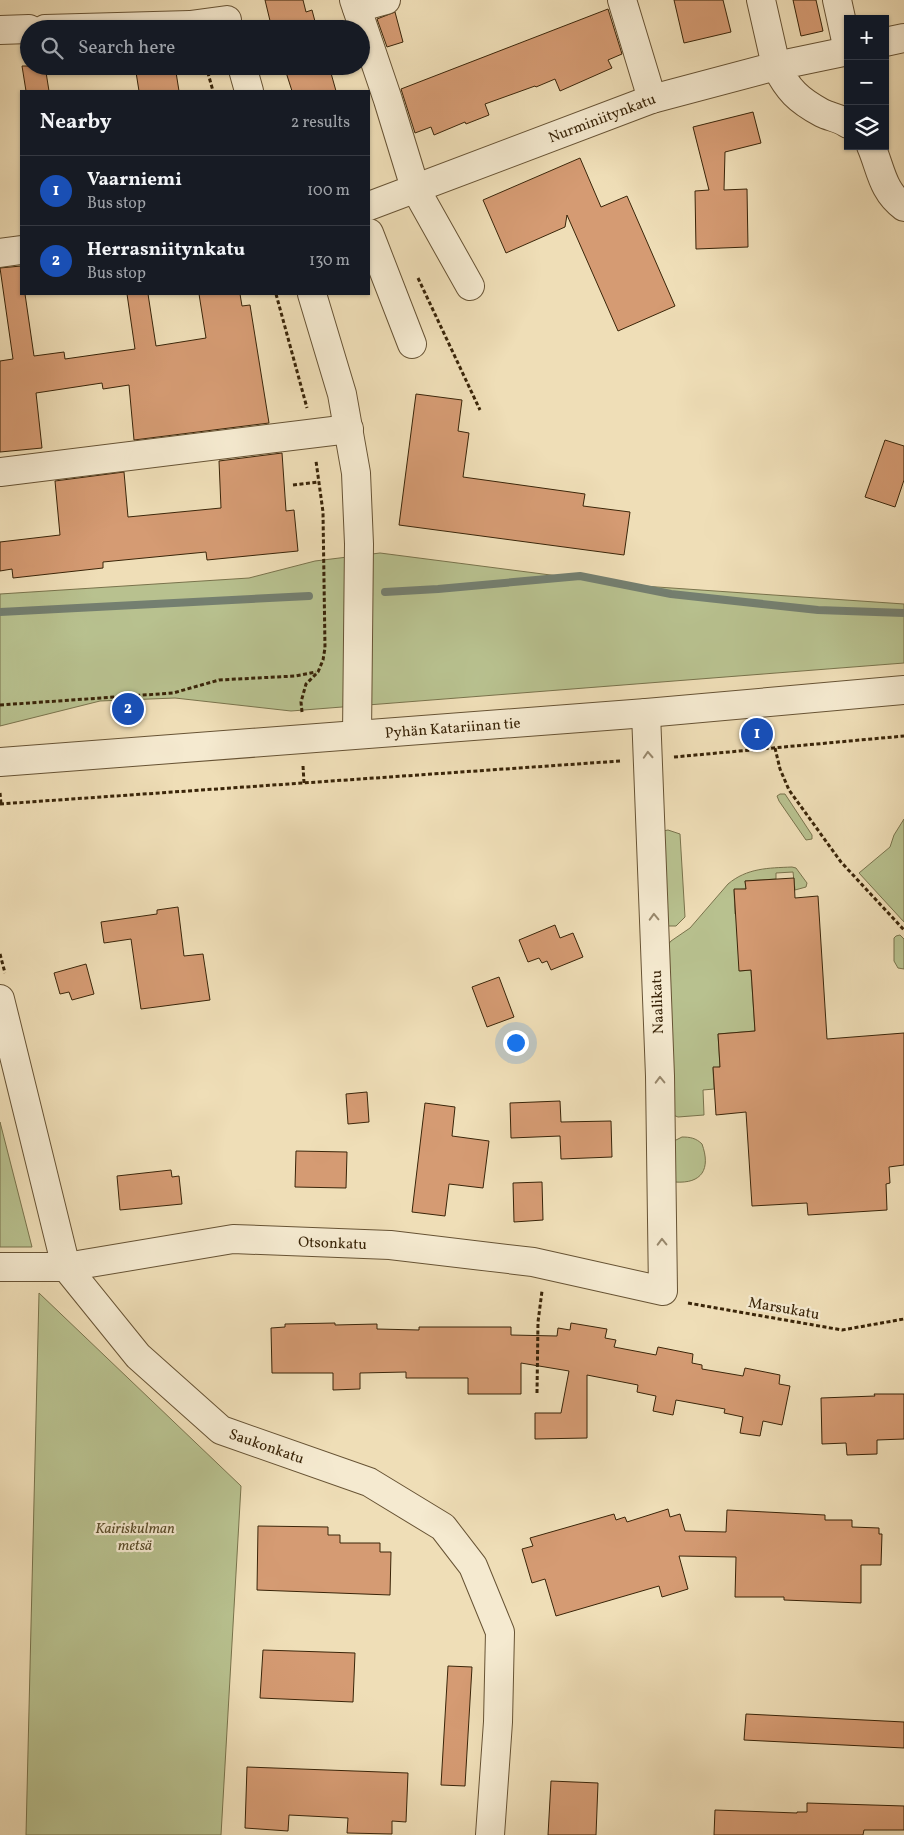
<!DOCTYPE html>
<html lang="en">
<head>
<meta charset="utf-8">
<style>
  body { margin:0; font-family:Vollkorn,serif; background:#20242c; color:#f1f3f6 }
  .controls { position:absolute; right:15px; top:15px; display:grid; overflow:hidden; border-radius:0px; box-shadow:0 1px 4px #0004 }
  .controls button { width:45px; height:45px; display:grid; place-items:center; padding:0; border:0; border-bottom:1px solid #363941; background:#171b24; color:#f1f3f6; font:25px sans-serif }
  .you { position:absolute; left:515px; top:1042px; width:18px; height:18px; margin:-12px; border:4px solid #fff; border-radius:50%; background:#1a73e8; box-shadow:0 0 0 8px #1a73e833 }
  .badge { display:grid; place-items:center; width:32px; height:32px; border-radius:50%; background:#1a73e8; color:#fff; font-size:16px; font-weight:700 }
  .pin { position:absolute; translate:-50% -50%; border:2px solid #fff; box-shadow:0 1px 5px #0006 }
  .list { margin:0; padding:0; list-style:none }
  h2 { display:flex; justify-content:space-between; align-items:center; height:65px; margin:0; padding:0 20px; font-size:21px }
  h2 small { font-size:16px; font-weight:400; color:#9ea1a6 }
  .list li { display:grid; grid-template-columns:32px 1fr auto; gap:15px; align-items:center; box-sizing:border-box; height:70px; padding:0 20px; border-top:1px solid #363941 }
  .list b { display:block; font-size:19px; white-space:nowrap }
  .list p { margin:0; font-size:16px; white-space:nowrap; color:#9ea1a6 }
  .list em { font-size:16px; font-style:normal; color:#9ea1a6 }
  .icon { flex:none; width:28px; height:28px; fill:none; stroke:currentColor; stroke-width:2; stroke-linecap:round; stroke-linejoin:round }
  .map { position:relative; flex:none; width:904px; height:1835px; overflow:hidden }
  .search { position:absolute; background:#171b24; box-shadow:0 1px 4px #0004; left:20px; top:20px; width:350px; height:55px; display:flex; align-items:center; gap:12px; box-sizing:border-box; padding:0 18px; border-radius:28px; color:#9ea1a6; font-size:19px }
  .panel { position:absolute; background:#171b24; box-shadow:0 1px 4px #0004; left:20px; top:90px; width:350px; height:205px; border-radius:0px }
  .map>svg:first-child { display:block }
</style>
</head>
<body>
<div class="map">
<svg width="904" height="1835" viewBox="0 0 904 1835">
  <rect width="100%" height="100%" fill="#efdeb7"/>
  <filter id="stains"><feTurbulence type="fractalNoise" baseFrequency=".004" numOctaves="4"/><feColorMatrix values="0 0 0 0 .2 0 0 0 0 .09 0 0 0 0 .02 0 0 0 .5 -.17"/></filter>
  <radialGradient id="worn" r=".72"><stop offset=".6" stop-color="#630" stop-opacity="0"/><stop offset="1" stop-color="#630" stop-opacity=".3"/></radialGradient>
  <g fill="#b8c18f" stroke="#79734c">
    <polygon points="380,553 628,585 904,604 904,663 291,711 175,698 100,701 0,726 0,594 249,578 315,561"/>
    <polygon points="780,794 785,794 812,835 812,839 806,840 779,801 777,796"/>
    <polygon points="904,819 904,922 859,873 890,847 894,835"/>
    <polygon points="668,830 680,834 685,917 676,926 668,926 663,831"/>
    <path d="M792,867L796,868L807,883L806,887L795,890L793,872L776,873V879L745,881L746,889L734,890L735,914L747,913L740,971L751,970L755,1031L718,1034L720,1067L713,1068L714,1089L703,1090L704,1115L678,1117L673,1115L670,1064L672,1038L667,946L671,941L690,928L728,884C747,868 768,868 792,867Z"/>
    <polygon points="900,935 904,939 904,969 898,968 894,961 894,938 896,936"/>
    <polygon points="0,1122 32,1247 0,1247"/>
    <path d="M682,1137C690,1137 696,1138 702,1144C711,1169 702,1184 675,1182L672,1142Z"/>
    <polygon points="39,1293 241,1486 221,1835 26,1835"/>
  </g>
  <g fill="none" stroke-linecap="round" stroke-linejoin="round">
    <g stroke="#747f70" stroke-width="8">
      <polyline points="385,592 438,589 580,576 671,594 818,610 904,613"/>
      <polyline points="0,612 309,596"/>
    </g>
  </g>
  <g fill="#d59b73" stroke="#3a2509">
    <polygon points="265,0 303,0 306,12 312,10 317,29 272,29"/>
    <polygon points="674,0 723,0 731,32 684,43"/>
    <polygon points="793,0 816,0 823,31 801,36"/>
    <polygon points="608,9 622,54 608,60 612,68 560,91 555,79 536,87 535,86 485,104 489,115 466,124 465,122 434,135 431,127 415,133 401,89"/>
    <polygon points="395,12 403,42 387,47 377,19"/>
    <polygon points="22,66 45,66 49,91 26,91"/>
    <polygon points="135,66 175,66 179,91 139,91"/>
    <polygon points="284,66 329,66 336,91 292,91"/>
    <polygon points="753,112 761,143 725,152 724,190 747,189 748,247 696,249 695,191 709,190 693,127"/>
    <polygon points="580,158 601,207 627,196 675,306 618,331 567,215 565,227 506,253 483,200"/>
    <polygon points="21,266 21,294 25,294 34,356 64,352 65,359 135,349 127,294 148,294 156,346 206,338 199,294 240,294 242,306 250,305 269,423 134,440 129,385 103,389 102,383 36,393 42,448 0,452 0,361 13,359 0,268"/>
    <polygon points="416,394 462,400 458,431 469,433 463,477 585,494 583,506 630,512 624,555 399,525"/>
    <polygon points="885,440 904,446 904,480 895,507 865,497"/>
    <polygon points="282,453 286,511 294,510 298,551 207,560 206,552 103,562 103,568 13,578 12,569 0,571 0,542 60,535 55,481 124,472 128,517 221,508 219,461"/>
    <polygon points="794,878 795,898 818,896 827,1039 904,1033 904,1165 889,1167 890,1183 886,1184 887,1210 808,1215 807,1203 752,1206 746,1112 716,1115 713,1067 720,1067 718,1034 755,1031 751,970 739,971 734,889 746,889 745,881"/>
    <polygon points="178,907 184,956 203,954 210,1000 141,1009 131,939 104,943 101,922 157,914 157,910"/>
    <polygon points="555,925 560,938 573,933 583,957 551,970 547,961 542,963 539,958 528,962 519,940"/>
    <polygon points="86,964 94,994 72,1000 69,992 60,994 54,973"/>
    <polygon points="499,977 514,1017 487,1027 472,987"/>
    <polygon points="367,1092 369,1122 348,1124 346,1094"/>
    <polygon points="560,1101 561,1122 611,1121 612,1157 561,1159 560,1136 511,1138 510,1103"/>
    <polygon points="425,1103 455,1107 452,1136 489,1141 483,1188 449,1184 445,1216 412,1212"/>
    <polygon points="296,1151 347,1152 346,1188 295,1187"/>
    <polygon points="171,1170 172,1177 179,1176 182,1204 120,1210 117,1176"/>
    <polygon points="542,1182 543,1220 514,1222 513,1183"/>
    <polygon points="335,1323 335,1325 377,1324 377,1329 419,1330 419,1327 511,1327 511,1335 557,1336 558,1328 570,1330 571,1323 607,1329 605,1338 616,1340 614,1347 656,1355 658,1347 693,1354 692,1363 702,1365 702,1369 743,1376 745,1368 780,1375 779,1384 790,1386 782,1425 763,1421 760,1436 740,1433 743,1417 724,1413 725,1409 676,1400 673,1415 653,1411 656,1396 637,1392 638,1385 587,1375 587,1438 535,1439 535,1413 561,1413 569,1371 521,1363 521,1394 468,1394 468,1378 406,1378 406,1372 360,1373 360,1389 333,1390 333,1373 272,1373 271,1328 285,1327 285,1324"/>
    <polygon points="874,1394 904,1394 904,1439 877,1440 877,1454 847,1455 846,1443 822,1444 821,1398 875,1396"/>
    <polygon points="668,1509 670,1517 680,1514 685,1531 726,1532 727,1510 825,1515 825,1520 852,1520 852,1527 879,1528 879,1534 882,1534 881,1565 861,1565 861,1603 784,1600 784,1597 735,1597 736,1557 679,1556 688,1589 662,1597 659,1586 556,1616 545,1579 532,1583 522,1549 533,1546 530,1538 614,1514 616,1520 625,1517 627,1522"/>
    <polygon points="258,1526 328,1527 328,1535 340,1535 340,1543 380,1543 380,1552 391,1552 390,1595 257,1590"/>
    <polygon points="263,1650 355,1653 353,1702 260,1698"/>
    <polygon points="448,1666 472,1667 465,1786 441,1785"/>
    <polygon points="746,1714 904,1722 904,1748 744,1740"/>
    <polygon points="247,1767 408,1773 406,1822 392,1821 392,1834 347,1833 348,1818 289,1815 288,1831 245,1828"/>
    <polygon points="551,1781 598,1783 596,1835 548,1835"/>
    <polygon points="807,1803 904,1806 904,1830 864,1830 863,1835 714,1835 715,1810 797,1813 797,1812 807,1812"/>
  </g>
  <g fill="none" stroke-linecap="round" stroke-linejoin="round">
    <g stroke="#675334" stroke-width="30">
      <g id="minor">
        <polyline points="354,0 388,100 415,188 470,286"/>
        <polyline points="622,0 652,99"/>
        <polyline points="837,0 848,50"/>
        <polyline points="357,8 386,0"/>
        <polyline points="45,29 190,25 227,20"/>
        <polyline points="0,30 29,29"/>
        <polyline points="885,42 904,38"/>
        <path d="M848,51L776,66C788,90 798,100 822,113C830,117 840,118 848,124"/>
        <polyline points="242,66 249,91"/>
        <path d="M871,146C881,169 882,191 904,207"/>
        <path id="s1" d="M369,206L652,99L776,66L761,0"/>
        <polyline points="369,233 412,344"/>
        <polyline points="0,253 21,250"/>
        <polyline points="312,294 342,394 356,473 359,544 357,734"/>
        <polyline points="0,472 349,429"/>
        <path id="s2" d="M0,762L646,713L904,690"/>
        <path id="s3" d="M0,999L66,1267L138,1356L221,1430L369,1482L443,1527L473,1566L500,1632L498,1722L490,1835"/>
        <path id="s4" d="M0,1267H66L233,1239L390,1245L533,1262L663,1291L660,1076L646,713"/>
      </g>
    </g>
    <g stroke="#3a2509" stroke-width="3" stroke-dasharray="4 2.5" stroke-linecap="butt">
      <polyline points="206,66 213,91"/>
      <polyline points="418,278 480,410"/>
      <polyline points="276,294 307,408"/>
      <polyline points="293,485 319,482"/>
      <polyline points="0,705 173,693 219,680 295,676 316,672"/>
      <polyline points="302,712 301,702 306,684 318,672 323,660 325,648 323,512 316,461"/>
      <polyline points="775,748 780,769 789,790 841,862 904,930"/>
      <polyline points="674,757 904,736"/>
      <polyline points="303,766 304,783"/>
      <polyline points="0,793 1,804"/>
      <polyline points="0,804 620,761"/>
      <polyline points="0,954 5,973"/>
      <polyline points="688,1303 842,1330 904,1319"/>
      <polyline points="537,1393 538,1322 542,1291"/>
    </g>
    <use href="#minor" stroke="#f5ead0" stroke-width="28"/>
  </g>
  <defs><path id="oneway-chevron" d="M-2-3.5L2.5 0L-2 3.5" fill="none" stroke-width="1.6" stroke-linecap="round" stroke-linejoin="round" transform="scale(1.25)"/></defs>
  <g stroke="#98886c">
    <use href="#oneway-chevron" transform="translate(648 755) rotate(-93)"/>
    <use href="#oneway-chevron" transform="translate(654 917) rotate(-92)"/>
    <use href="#oneway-chevron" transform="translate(660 1080) rotate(-91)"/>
    <use href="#oneway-chevron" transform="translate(662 1242) rotate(-91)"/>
  </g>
  <g text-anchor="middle" stroke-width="4.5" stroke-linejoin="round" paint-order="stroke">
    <g font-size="15" fill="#3a2509" stroke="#f5ead0">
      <text dy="5" stroke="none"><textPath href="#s1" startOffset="249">Nurminiitynkatu</textPath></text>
      <text dy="5" stroke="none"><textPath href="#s2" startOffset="454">Pyhän Katariinan tie</textPath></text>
      <text transform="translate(657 1002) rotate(-92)" y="5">Naalikatu</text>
      <text dy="5" stroke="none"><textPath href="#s4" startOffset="335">Otsonkatu</textPath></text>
      <text transform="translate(784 1308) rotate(10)" y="5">Marsukatu</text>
      <text dy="5" stroke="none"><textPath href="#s3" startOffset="550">Saukonkatu</textPath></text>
    </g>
    <g font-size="15" font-style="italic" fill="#5a4c2a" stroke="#f5ead0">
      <text x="135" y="1533">Kairiskulman<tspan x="135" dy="17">metsä</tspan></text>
    </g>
  </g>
  <rect width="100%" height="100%" filter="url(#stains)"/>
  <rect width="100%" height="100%" fill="url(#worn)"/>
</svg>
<div class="controls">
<button>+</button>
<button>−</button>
<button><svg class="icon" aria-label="layers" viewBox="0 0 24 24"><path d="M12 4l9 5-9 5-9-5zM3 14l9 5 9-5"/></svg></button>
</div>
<div class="you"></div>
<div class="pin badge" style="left:757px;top:734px;background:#1a4fb4">1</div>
<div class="pin badge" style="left:128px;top:709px;background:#1a4fb4">2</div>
<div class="search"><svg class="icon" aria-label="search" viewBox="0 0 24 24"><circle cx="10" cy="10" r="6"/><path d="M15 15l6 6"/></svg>Search here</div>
<section class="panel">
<h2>Nearby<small>2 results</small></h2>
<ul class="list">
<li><span class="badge" style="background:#1a4fb4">1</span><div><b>Vaarniemi</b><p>Bus stop</p></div><em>100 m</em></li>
<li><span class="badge" style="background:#1a4fb4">2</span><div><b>Herrasniitynkatu</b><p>Bus stop</p></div><em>130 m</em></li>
</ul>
</section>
</div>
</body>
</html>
